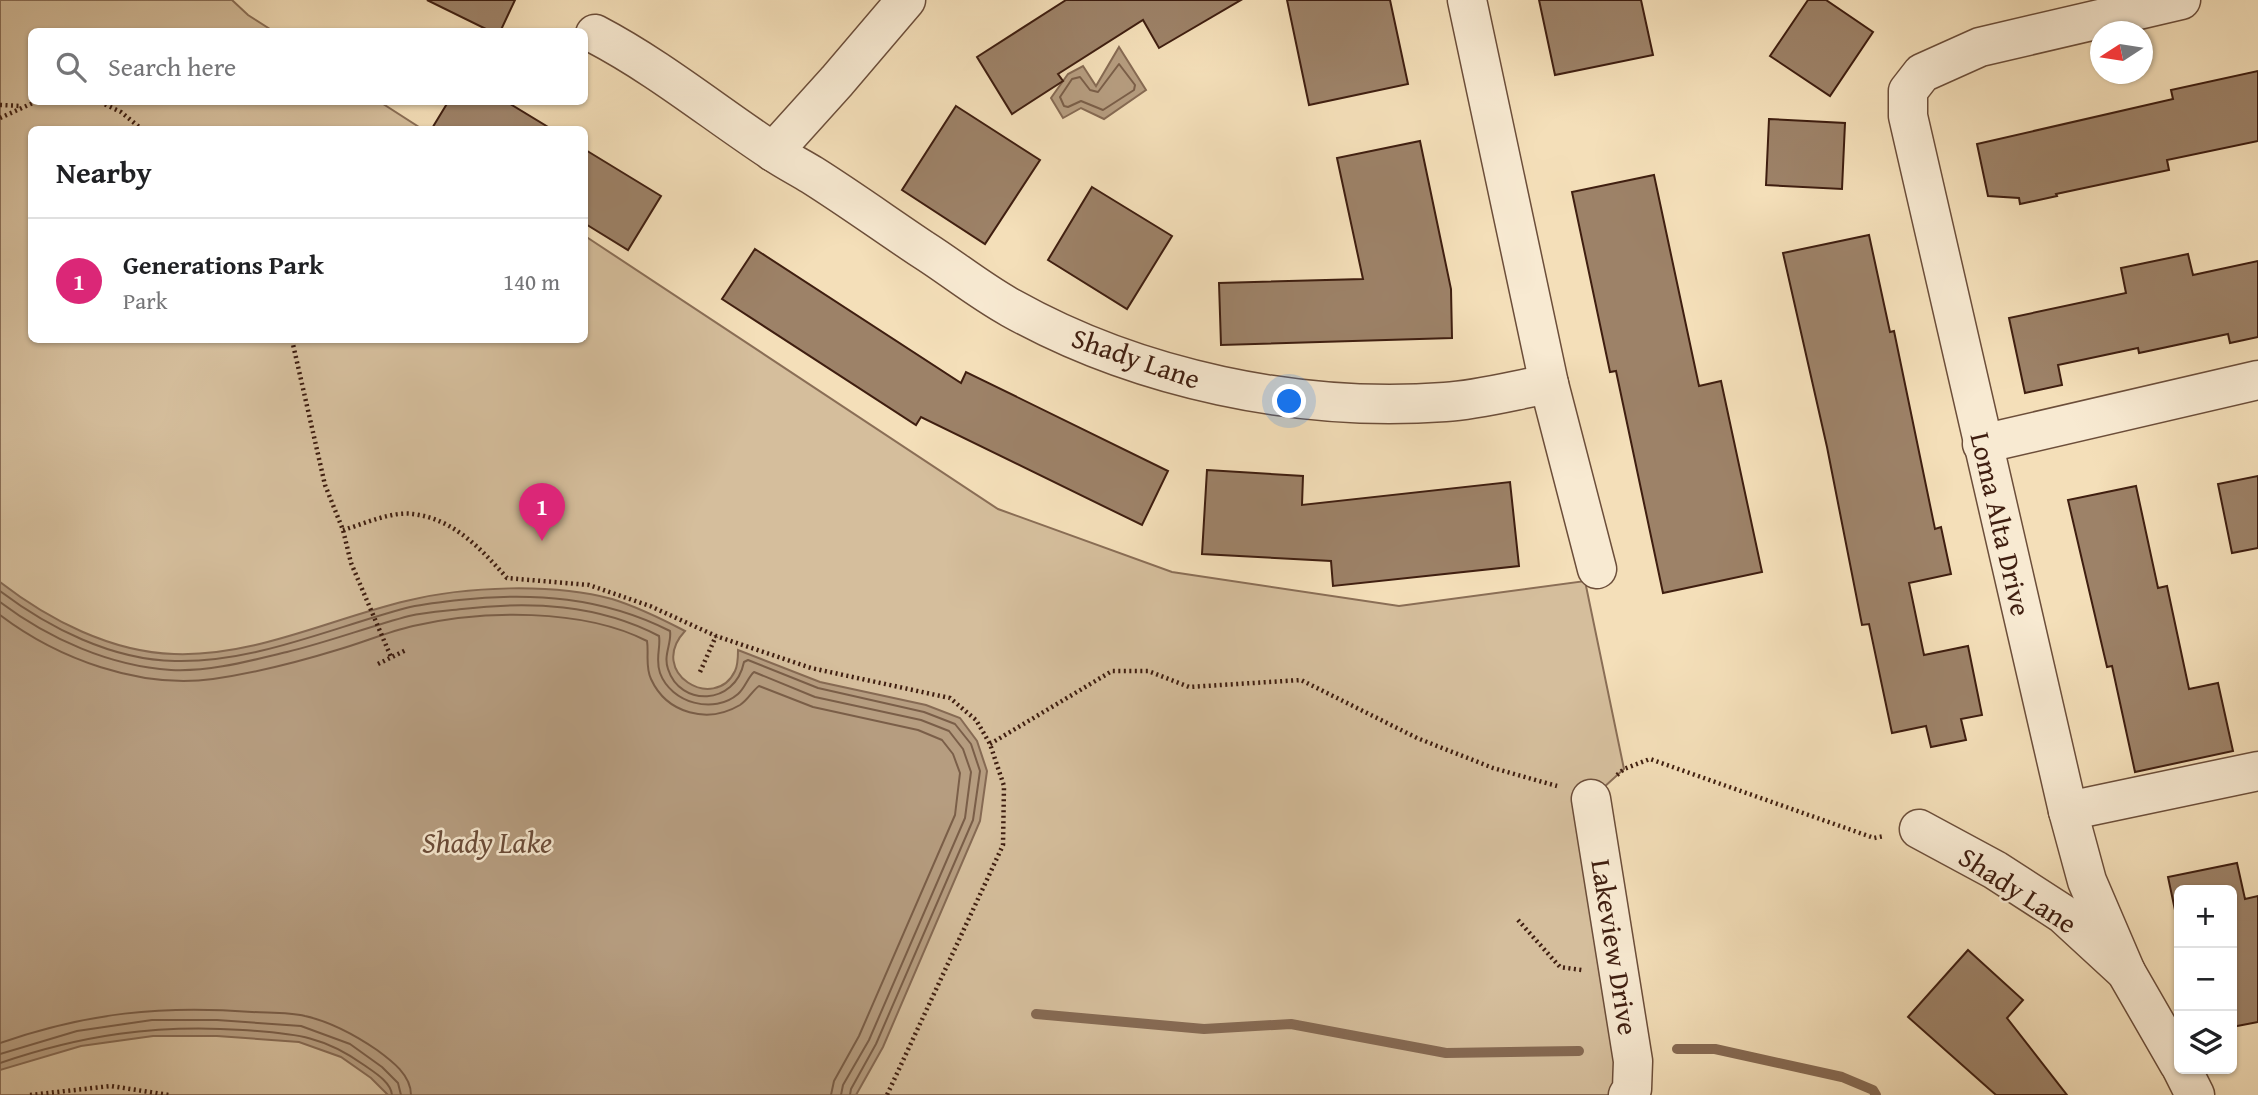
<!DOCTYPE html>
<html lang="en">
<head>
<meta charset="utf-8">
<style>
  body { margin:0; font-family:"Gentium Book Plus",serif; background:#f6f6f6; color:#202124 }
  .controls { position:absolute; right:21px; bottom:21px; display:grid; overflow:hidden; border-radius:10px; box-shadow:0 2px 5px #0004 }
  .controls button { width:63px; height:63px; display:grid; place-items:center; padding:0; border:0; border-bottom:2px solid #e0e0e0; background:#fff; color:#202124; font:35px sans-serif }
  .compass { position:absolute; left:2090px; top:21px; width:63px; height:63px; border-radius:50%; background:#fff; box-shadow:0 2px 5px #0004; rotate:258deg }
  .you { position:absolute; left:1290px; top:402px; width:24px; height:24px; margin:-18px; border:5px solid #fff; border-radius:50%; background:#1a73e8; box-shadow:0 0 0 10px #1a73e833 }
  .badge { display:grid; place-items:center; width:46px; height:46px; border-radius:50%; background:#db2777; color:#fff; font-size:23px; font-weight:700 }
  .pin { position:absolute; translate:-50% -58px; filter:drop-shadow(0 2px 4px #0008) }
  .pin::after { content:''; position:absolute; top:37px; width:24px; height:21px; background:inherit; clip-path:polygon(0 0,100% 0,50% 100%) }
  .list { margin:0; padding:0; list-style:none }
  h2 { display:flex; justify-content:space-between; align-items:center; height:91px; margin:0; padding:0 28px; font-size:30px }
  h2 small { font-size:23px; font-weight:400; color:#757577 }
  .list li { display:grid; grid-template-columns:46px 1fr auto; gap:21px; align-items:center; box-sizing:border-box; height:126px; padding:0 28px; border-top:2px solid #e0e0e0 }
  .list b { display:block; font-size:26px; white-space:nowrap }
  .list p { margin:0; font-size:23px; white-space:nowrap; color:#757577 }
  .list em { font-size:23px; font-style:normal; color:#757577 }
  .icon { flex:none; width:38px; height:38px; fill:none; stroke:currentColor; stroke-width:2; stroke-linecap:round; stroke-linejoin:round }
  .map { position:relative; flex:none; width:2258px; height:1095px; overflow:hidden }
  .search { position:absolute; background:#fff; box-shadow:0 2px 5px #0004; left:28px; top:28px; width:560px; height:77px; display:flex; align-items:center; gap:18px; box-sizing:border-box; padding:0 24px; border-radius:10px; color:#757577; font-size:26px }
  .panel { position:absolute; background:#fff; box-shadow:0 2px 5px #0004; left:28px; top:126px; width:560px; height:217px; border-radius:10px }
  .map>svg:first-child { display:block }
</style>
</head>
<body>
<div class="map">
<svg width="2258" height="1095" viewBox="0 0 2258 1095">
  <rect width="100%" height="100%" fill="#f4dfb9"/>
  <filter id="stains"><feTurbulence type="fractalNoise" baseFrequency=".00286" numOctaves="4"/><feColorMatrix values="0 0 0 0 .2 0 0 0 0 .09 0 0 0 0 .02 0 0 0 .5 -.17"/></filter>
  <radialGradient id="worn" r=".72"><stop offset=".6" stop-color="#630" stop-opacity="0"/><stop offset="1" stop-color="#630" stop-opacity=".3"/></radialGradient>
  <polygon fill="#d5be9c" stroke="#8a6e56" stroke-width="2" points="0,0 232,0 248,15 273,31 32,32 32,102 380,102 422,129 32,130 32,340 584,340 585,236 998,509 1172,572 1399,606 1585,581 1624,769 1591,799 1628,1095 0,1095"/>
  <g fill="#b69d80" stroke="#866a53" stroke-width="2">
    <polygon points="1119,47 1146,90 1104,119 1081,108 1063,118 1051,98 1068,74 1083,66 1096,86"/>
    <path d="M0,582C49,620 111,652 174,654C254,657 330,619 406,601C466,586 553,583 612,599C638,607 662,619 685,631C646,673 715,713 735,671C738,665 738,656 738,650L820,682L926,705L960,718L977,741L987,771L980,821L883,1047L856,1095H388L371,1078L341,1057L299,1042L217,1036H153L81,1046L0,1070Z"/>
  </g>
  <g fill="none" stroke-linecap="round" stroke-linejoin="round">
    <g stroke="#7a5e48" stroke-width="2">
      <polygon points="1119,64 1135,85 1134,90 1103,110 1081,101 1068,107 1064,106 1060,97 1072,79 1080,77 1090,90 1098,92"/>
      <path d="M0,591C49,628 112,660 175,661C254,663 331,628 406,608C423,604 442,602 459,600C533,592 603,597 670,631C672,643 663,655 668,669C680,707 735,706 744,662L748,660L818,688L924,712L955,724L971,744L980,771L973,820L876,1044L851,1089L850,1095"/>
      <path d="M0,602C49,639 110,666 171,670C210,672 249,661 287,652C328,642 368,627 409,616C426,612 445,611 462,609C530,601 598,604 659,636C661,647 655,659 660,673C671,703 714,715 738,694C745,688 748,677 754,672L815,697L921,720L949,731L963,749L971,772L965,818L869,1040L843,1085L841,1095"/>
      <path d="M0,615C58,659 140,689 213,679C254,673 298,662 337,650C362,643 387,632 413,626C483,610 582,608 647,641C649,653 645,667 651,679C667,714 708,724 740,705C748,700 752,691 759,686L813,707L918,730L942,740L953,754L960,773L955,815L859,1036L834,1081L831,1095"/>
      <path d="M0,1043C87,1013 161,1005 252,1012C269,1013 289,1012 305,1016C332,1022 355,1035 377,1050C392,1061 411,1075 411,1095"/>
      <polyline points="0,1054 77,1031 152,1020 217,1020 301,1026 350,1044 382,1067 398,1083 401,1095"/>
      <path d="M0,1063C82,1035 156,1024 243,1030C292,1034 321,1034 364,1065C374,1072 391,1082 392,1095"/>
    </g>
    <g stroke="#866a53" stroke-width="10">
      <polyline points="1036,1014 1204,1029 1291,1024 1446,1053 1579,1051"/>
      <polyline points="1677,1049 1715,1049 1842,1077 1873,1090 1876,1095"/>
    </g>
  </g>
  <g fill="#9d8268" stroke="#3f1e10" stroke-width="2">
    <polygon points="427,0 515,0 500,32 492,32"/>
    <polygon points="1066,0 1241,0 1159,48 1143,20 1058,74 1063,81 1012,114 977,57"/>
    <polygon points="1287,0 1390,0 1408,84 1309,105"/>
    <polygon points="1539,0 1641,0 1653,55 1555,75"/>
    <polygon points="1808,0 1826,0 1873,32 1830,96 1770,56"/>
    <polygon points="2258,71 2258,141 2167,160 2169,170 2056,194 2057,196 2020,204 2019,198 1988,196 1977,144 2173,99 2171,90"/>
    <polygon points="448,102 507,102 553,130 431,130"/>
    <polygon points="956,106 1040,160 985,244 902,190"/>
    <polygon points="1769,119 1845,123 1842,189 1766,185"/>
    <polygon points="1420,141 1451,289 1452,338 1221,345 1219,283 1363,279 1337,158"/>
    <polygon points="584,149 661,196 628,250 584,223"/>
    <polygon points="1654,175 1699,386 1721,381 1762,572 1663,593 1616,371 1610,372 1572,192"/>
    <polygon points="1092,187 1172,236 1127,309 1048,260"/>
    <polygon points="1869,235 1890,332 1894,331 1935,529 1941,527 1951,574 1909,583 1924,655 1968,646 1982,715 1961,719 1966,740 1931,747 1926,726 1892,733 1869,624 1862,625 1827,447 1783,253"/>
    <polygon points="755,249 961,383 966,372 1168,471 1142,525 921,417 916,425 722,299"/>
    <polygon points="2188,254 2193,275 2258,261 2258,337 2230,343 2228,334 2139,353 2138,348 2058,365 2062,385 2025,393 2009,318 2126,293 2121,268"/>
    <polygon points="1207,470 1303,476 1302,505 1510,482 1519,566 1333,586 1331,561 1202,554"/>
    <polygon points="2258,476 2258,548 2232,553 2218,484"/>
    <polygon points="2136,486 2158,588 2167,586 2189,689 2218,683 2233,751 2135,772 2112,666 2107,667 2068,500"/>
    <polygon points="2237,863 2245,899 2258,896 2258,1022 2232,1027 2232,890 2179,890 2179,929 2168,877"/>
    <polygon points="1968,950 2023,1000 2007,1018 2067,1095 1996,1095 1908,1017"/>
  </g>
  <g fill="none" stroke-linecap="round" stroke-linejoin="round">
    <g stroke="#6c4e3a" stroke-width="41">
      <g id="minor">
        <polyline points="1467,0 1549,384 1597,569"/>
        <path d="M595,34C658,67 713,112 772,151C785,160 799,167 812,175C850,199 886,225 922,249C952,268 980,291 1011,308C1138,379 1299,413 1445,402C1479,400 1515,390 1549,384"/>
        <polyline points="773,152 837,81 906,0"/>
        <polyline points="1982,444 2258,380"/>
        <polyline points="1591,799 1633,1061 1632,1089 1628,1095"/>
        <polyline points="2068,811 2258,771"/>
        <polyline points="1919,829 1995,870 2063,914 2126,972 2179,1064"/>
        <polyline points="2126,972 2087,881 2068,811 1908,116 1908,91 1922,73 1980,47 2181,0"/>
        <polyline points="2182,1069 2195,1095"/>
      </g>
    </g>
    <g stroke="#3f1e10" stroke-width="4.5" stroke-dasharray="2 3.5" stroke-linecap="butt">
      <polyline points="100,102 121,112 143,130"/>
      <polyline points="0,105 21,106"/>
      <polyline points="0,118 35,102"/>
      <polyline points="292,340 325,485 343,530 351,563 391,657"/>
      <path d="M343,530C364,524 391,511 413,514C454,519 481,549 507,578L589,585L650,606L716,636L811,668L950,698L976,720L990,744L1004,786L1003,845L887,1095"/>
      <polyline points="378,664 406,650"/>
      <polyline points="700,672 716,636"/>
      <polyline points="990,744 1112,671 1148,671 1189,687 1301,680 1417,738 1493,768 1557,786"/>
      <polyline points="1617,775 1624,769 1650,759 1874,838 1884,836"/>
      <polyline points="1518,920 1560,967 1582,970"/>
      <polyline points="30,1095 111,1086 169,1095"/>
    </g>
    <use href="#minor" stroke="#f8ead2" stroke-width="38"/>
  </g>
  <g text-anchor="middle" stroke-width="5" stroke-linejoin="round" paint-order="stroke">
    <g font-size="28" fill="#3f1e10" stroke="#f8ead2">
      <text transform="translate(1136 358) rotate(19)" y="10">Shady Lane</text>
      <text transform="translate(2001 524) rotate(77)" y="10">Loma Alta Drive</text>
      <text transform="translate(2018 890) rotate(33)" y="10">Shady Lane</text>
      <text transform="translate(1615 947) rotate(81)" y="10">Lakeview Drive</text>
    </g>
    <g font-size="30" font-style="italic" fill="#694a37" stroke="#f8ead2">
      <text x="487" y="853">Shady Lake</text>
    </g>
  </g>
  <rect width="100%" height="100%" filter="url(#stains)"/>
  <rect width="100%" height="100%" fill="url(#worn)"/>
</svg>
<div class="controls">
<button>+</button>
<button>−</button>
<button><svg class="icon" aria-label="layers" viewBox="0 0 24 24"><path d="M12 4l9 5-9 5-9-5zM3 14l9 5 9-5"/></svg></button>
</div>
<svg class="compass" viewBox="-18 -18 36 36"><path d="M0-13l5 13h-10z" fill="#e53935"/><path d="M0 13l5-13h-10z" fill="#757577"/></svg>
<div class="you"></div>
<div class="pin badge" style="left:542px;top:541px">1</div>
<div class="search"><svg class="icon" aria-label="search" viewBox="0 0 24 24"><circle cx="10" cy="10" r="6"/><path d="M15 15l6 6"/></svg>Search here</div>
<section class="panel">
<h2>Nearby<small></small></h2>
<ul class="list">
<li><span class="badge">1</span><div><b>Generations Park</b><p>Park</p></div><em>140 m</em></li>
</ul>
</section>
</div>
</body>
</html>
